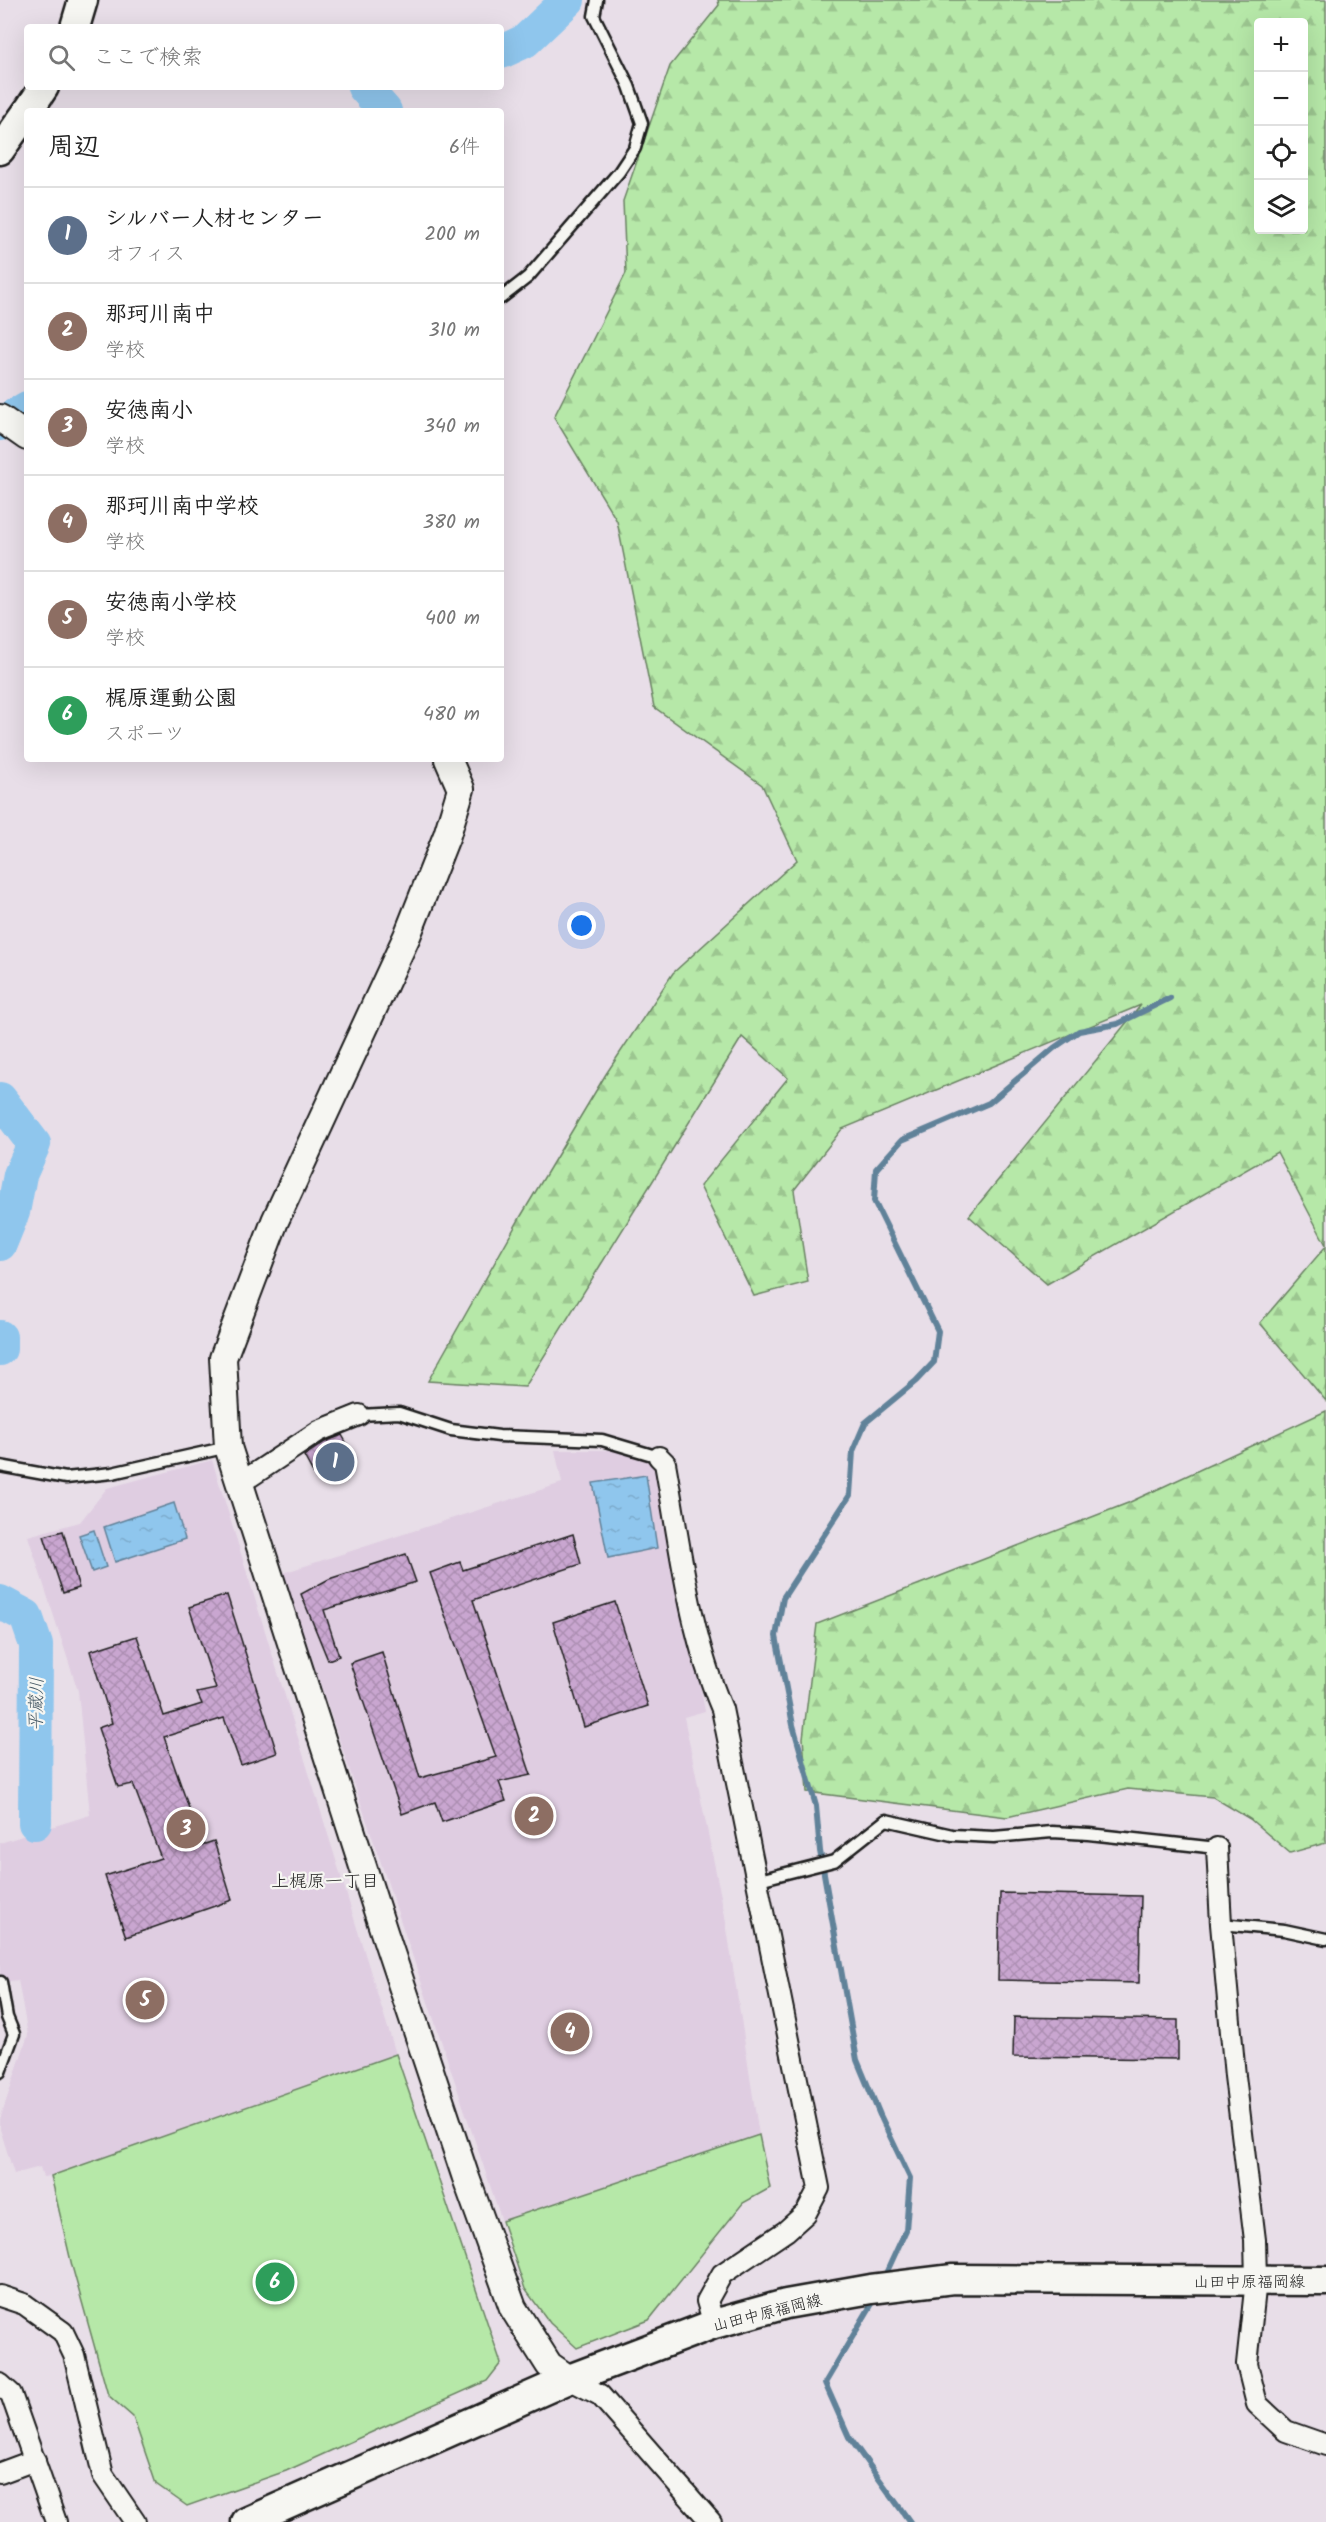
<!DOCTYPE html>
<html lang="ja">
<head>
<meta charset="utf-8">
<style>
  body { margin:0; font-family:Kalam,"Klee One",sans-serif; background:#f6f6f6; color:#222 }
  .controls { position:absolute; right:18px; top:18px; display:grid; overflow:hidden; border-radius:6px; box-shadow:0 6px 24px #0002 }
  .controls button { width:54px; height:54px; display:grid; place-items:center; padding:0; border:0; border-bottom:2px solid #e0e0e0; background:#fff; color:#222; font:30px sans-serif }
  .you { position:absolute; left:582px; top:926px; width:21px; height:21px; margin:-15px; border:4px solid #fff; border-radius:50%; background:#1a73e8; box-shadow:0 0 0 9px #1a73e833 }
  .badge { display:grid; place-items:center; width:39px; height:39px; border-radius:50%; background:#b45309; color:#fff; font-size:20px; font-weight:700 }
  .pin { position:absolute; translate:-50% -50%; border:3px solid #fff; box-shadow:0 2px 6px #0006 }
  .list { margin:0; padding:0; list-style:none }
  h2 { display:flex; justify-content:space-between; align-items:center; height:78px; margin:0; padding:0 24px; font-size:26px }
  h2 small { font-size:20px; font-weight:400; color:#767676 }
  .list li { display:grid; grid-template-columns:39px 1fr auto; gap:18px; align-items:center; box-sizing:border-box; height:96px; padding:0 24px; border-top:2px solid #e0e0e0 }
  .list b { display:block; font-size:22px; white-space:nowrap }
  .list p { margin:0; font-size:20px; white-space:nowrap; color:#767676 }
  .list em { font-size:20px; font-style:normal; color:#767676 }
  .icon { flex:none; width:33px; height:33px; fill:none; stroke:currentColor; stroke-width:2; stroke-linecap:round; stroke-linejoin:round }
  .map { position:relative; flex:none; width:1326px; height:2522px; overflow:hidden }
  .search { position:absolute; background:#fff; box-shadow:0 6px 24px #0002; left:24px; top:24px; width:480px; height:66px; display:flex; align-items:center; gap:15px; box-sizing:border-box; padding:0 21px; border-radius:6px; color:#767676; font-size:22px }
  .panel { position:absolute; background:#fff; box-shadow:0 6px 24px #0002; left:24px; top:108px; width:480px; height:654px; border-radius:6px }
  .map>svg:first-child { display:block }
</style>
</head>
<body>
<div class="map">
<svg width="1326" height="2522" viewBox="0 0 1326 2522">
  <defs>
    <pattern id="forest-firs" width="22" height="20" patternUnits="userSpaceOnUse" patternTransform="scale(1.5)"><rect width="22" height="20" fill="#b6e8a8"/><path d="M5 1l3.5 6h-7zM16 11l3.5 6h-7z" fill="#9cc690"/></pattern>
    <pattern id="water-ripples" width="26" height="14" patternUnits="userSpaceOnUse" patternTransform="scale(1.5)"><rect width="26" height="14" fill="#8fc6ed"/><path d="M2 4q2-2 4 0t4 0M15 11q2-2 4 0t4 0" fill="none" stroke="#7baacb"/></pattern>
    <pattern id="building-cross-hatch" width="8" height="8" patternUnits="userSpaceOnUse" patternTransform="scale(1.5)"><rect width="8" height="8" fill="#c9a6d0"/><path d="M0 0l8 8M0 8l8-8" fill="none" stroke="#ac8eb2"/></pattern>
  </defs>
  <rect width="100%" height="100%" fill="#e8dee8"/>
  <filter id="ink" filterUnits="userSpaceOnUse"><feTurbulence type="fractalNoise" baseFrequency=".0167" numOctaves="2"/><feDisplacementMap in="SourceGraphic" scale="12" xChannelSelector="R" yChannelSelector="G"/><feConvolveMatrix kernelMatrix="1 2 1 2 8 2 1 2 1" color-interpolation-filters="sRGB"/></filter>
  <g filter="url(#ink)">
    <g fill="#dfcde1">
      <polygon points="555,1450 613,1450 642,1456 658,1465 705,1711 684,1717 725,1916 759,2135 502,2221 283,1573 562,1483"/>
      <polygon points="212,1460 396,2054 51,2176 43,2177 40,2167 14,2174 0,2129 0,2119 28,2035 18,1980 0,1982 0,1843 90,1815 78,1691 28,1536 80,1522 107,1488"/>
    </g>
    <g fill="url(#forest-firs)" stroke="#698262" stroke-width="1.5" fill-rule="evenodd">
      <path d="M718,0H1326V1245L1277,1152L1047,1284L969,1216L1141,1005L842,1129L794,1190L808,1282L754,1296L700,1186L788,1078L742,1037L525,1387L428,1381L521,1216L606,1074L673,973L797,860L762,785L654,707L617,521L554,417L626,273L623,201L670,66L719,5ZM1258,22H1304V230H1258Z"/>
      <polygon points="1326,1246 1326,1401 1260,1323"/>
      <polygon points="1326,1411 1326,1843 1290,1853 1250,1819 1213,1797 1128,1789 1007,1817 807,1792 803,1738 817,1624 1128,1503"/>
    </g>
    <g fill="#b6e8a8" stroke="#698262" stroke-width="1.5">
      <polygon points="396,2054 501,2363 487,2381 381,2428 286,2471 187,2506 156,2484 133,2417 108,2395 72,2266 51,2176"/>
      <polygon points="759,2135 770,2188 743,2203 649,2320 577,2348 550,2323 525,2289 502,2221"/>
    </g>
    <g fill="url(#water-ripples)" stroke="#618299" stroke-width="1.5">
      <polygon points="646,1475 657,1548 608,1558 593,1483"/>
      <polygon points="174,1503 185,1539 115,1562 104,1527"/>
      <polygon points="94,1530 106,1567 92,1572 79,1535"/>
    </g>
    <g fill="none" stroke-linecap="round" stroke-linejoin="round">
      <g stroke="#618299" stroke-width="6">
        <polyline points="883,2280 906,2230 910,2178 880,2115 857,2060 820,1851 816,1806 793,1725 776,1636 783,1598 850,1495 853,1451 865,1423 916,1381 934,1362 938,1331 874,1201 876,1169 902,1140 989,1103 1054,1048 1079,1031 1117,1024 1170,998"/>
        <polyline points="876,2297 825,2383 849,2437 910,2522"/>
      </g>
      <g stroke="#8fc6ed" stroke-width="34">
        <polyline points="501,52 525,41 568,0"/>
        <polyline points="364,87 385,111"/>
        <polyline points="0,424 27,408"/>
        <polyline points="0,1099 34,1144 20,1175 13,1212 0,1244"/>
        <polyline points="0,1337 0,1349"/>
        <polyline points="0,1602 26,1616 36,1645 35,1823"/>
      </g>
    </g>
    <g fill="url(#building-cross-hatch)" stroke="#1c1c1c" stroke-width="1.5">
      <polygon points="342,1435 355,1458 316,1478 304,1456 325,1442"/>
      <polygon points="63,1531 79,1588 63,1593 44,1536"/>
      <polygon points="573,1534 581,1564 473,1600 531,1775 499,1782 506,1801 442,1822 435,1802 402,1814 350,1663 382,1652 420,1778 496,1757 430,1573 460,1562 463,1570"/>
      <polygon points="406,1554 416,1582 324,1610 339,1656 328,1660 301,1594 329,1579"/>
      <polygon points="227,1595 277,1753 241,1765 224,1718 164,1737 202,1845 214,1841 232,1900 126,1937 105,1876 161,1858 133,1784 118,1787 98,1728 112,1723 90,1651 137,1636 164,1716 202,1704 197,1693 216,1689 189,1607"/>
      <polygon points="615,1602 648,1706 584,1727 553,1622"/>
      <polygon points="1000,1893 1141,1896 1139,1983 998,1980"/>
      <polygon points="1014,2017 1178,2020 1178,2059 1013,2057"/>
    </g>
    <g fill="none" stroke-linecap="round" stroke-linejoin="round">
      <g stroke="#1c1c1c" stroke-width="15">
        <g id="service">
          <polyline points="501,298 528,277 619,172 635,148 642,123 629,86 594,16 597,0"/>
          <polyline points="359,1415 399,1413 451,1430 499,1436 602,1440 659,1457"/>
          <polyline points="0,1466 66,1478 112,1473 228,1447"/>
          <polyline points="759,1880 834,1861 886,1820 952,1835 994,1837 1052,1832 1089,1834 1217,1848"/>
          <polyline points="1221,1924 1284,1930 1326,1939"/>
          <polyline points="0,2072 14,2034 7,2017 1,1982"/>
        </g>
      </g>
      <g stroke="#1c1c1c" stroke-width="24">
        <g id="minor">
          <path d="M659,1457L665,1463C680,1545 689,1632 722,1709L819,2188L806,2213L786,2231L722,2274L707,2301L714,2324"/>
          <polyline points="239,1484 319,1431 359,1415"/>
          <polyline points="1217,1848 1221,1924 1235,2076 1255,2240 1256,2280 1247,2364 1257,2404 1286,2431 1326,2445"/>
          <polyline points="0,2296 24,2304 63,2332 74,2355 103,2475 135,2522"/>
          <polyline points="569,2379 600,2395 711,2522"/>
          <polyline points="0,2384 11,2394 56,2522"/>
          <polyline points="0,2473 35,2460"/>
        </g>
      </g>
      <g stroke="#1c1c1c" stroke-width="30">
        <g id="tertiary">
          <polyline points="0,418 27,437"/>
          <polyline points="448,759 461,789 447,835 407,936 275,1221 223,1358 228,1447 384,1932 465,2175 513,2308 549,2365 569,2379"/>
        </g>
      </g>
      <g stroke="#1c1c1c" stroke-width="33">
        <g id="secondary">
          <polyline points="75,27 83,0"/>
          <polyline points="28,111 44,87"/>
          <polyline points="0,150 27,112"/>
          <polyline points="246,2522 569,2379 714,2324 786,2304 871,2289 953,2279 1326,2281"/>
        </g>
      </g>
      <use href="#service" stroke="#f6f6f2" stroke-width="10"/>
      <use href="#minor" stroke="#f6f6f2" stroke-width="20"/>
      <use href="#tertiary" stroke="#f6f6f2" stroke-width="26"/>
      <use href="#secondary" stroke="#f6f6f2" stroke-width="28"/>
    </g>
  </g>
  <g text-anchor="middle" stroke-width="4.5" stroke-linejoin="round" paint-order="stroke">
    <g font-size="16" fill="#1c1c1c" stroke="#f6f6f2">
      <text x="1249" y="2287">山田中原福岡線</text>
      <text transform="translate(767 2312) rotate(-14)" y="6">山田中原福岡線</text>
    </g>
    <g font-size="18" font-style="italic" fill="#445865" stroke="#f6f6f2">
      <text transform="translate(36 1704) rotate(-89)" y="6">平蔵川</text>
    </g>
    <g font-size="18" fill="#1c1c1c" stroke="#f6f6f2">
      <text x="325" y="1887">上梶原一丁目</text>
    </g>
  </g>
</svg>
<div class="controls">
<button>+</button>
<button>−</button>
<button><svg class="icon" aria-label="locate" viewBox="0 0 24 24"><circle cx="12" cy="12" r="6"/><path d="M12 2v4M12 18v4M2 12h4M18 12h4"/></svg></button>
<button><svg class="icon" aria-label="layers" viewBox="0 0 24 24"><path d="M12 4l9 5-9 5-9-5zM3 14l9 5 9-5"/></svg></button>
</div>
<div class="you"></div>
<div class="pin badge" style="left:335px;top:1462px;background:#5c6f8a">1</div>
<div class="pin badge" style="left:534px;top:1816px;background:#8d6e63">2</div>
<div class="pin badge" style="left:186px;top:1829px;background:#8d6e63">3</div>
<div class="pin badge" style="left:570px;top:2032px;background:#8d6e63">4</div>
<div class="pin badge" style="left:145px;top:2000px;background:#8d6e63">5</div>
<div class="pin badge" style="left:275px;top:2282px;background:#2e9e5b">6</div>
<div class="search"><svg class="icon" aria-label="search" viewBox="0 0 24 24"><circle cx="10" cy="10" r="6"/><path d="M15 15l6 6"/></svg>ここで検索</div>
<section class="panel">
<h2>周辺<small>6件</small></h2>
<ul class="list">
<li><span class="badge" style="background:#5c6f8a">1</span><div><b>シルバー人材センター</b><p>オフィス</p></div><em>200 m</em></li>
<li><span class="badge" style="background:#8d6e63">2</span><div><b>那珂川南中</b><p>学校</p></div><em>310 m</em></li>
<li><span class="badge" style="background:#8d6e63">3</span><div><b>安徳南小</b><p>学校</p></div><em>340 m</em></li>
<li><span class="badge" style="background:#8d6e63">4</span><div><b>那珂川南中学校</b><p>学校</p></div><em>380 m</em></li>
<li><span class="badge" style="background:#8d6e63">5</span><div><b>安徳南小学校</b><p>学校</p></div><em>400 m</em></li>
<li><span class="badge" style="background:#2e9e5b">6</span><div><b>梶原運動公園</b><p>スポーツ</p></div><em>480 m</em></li>
</ul>
</section>
</div>
</body>
</html>
